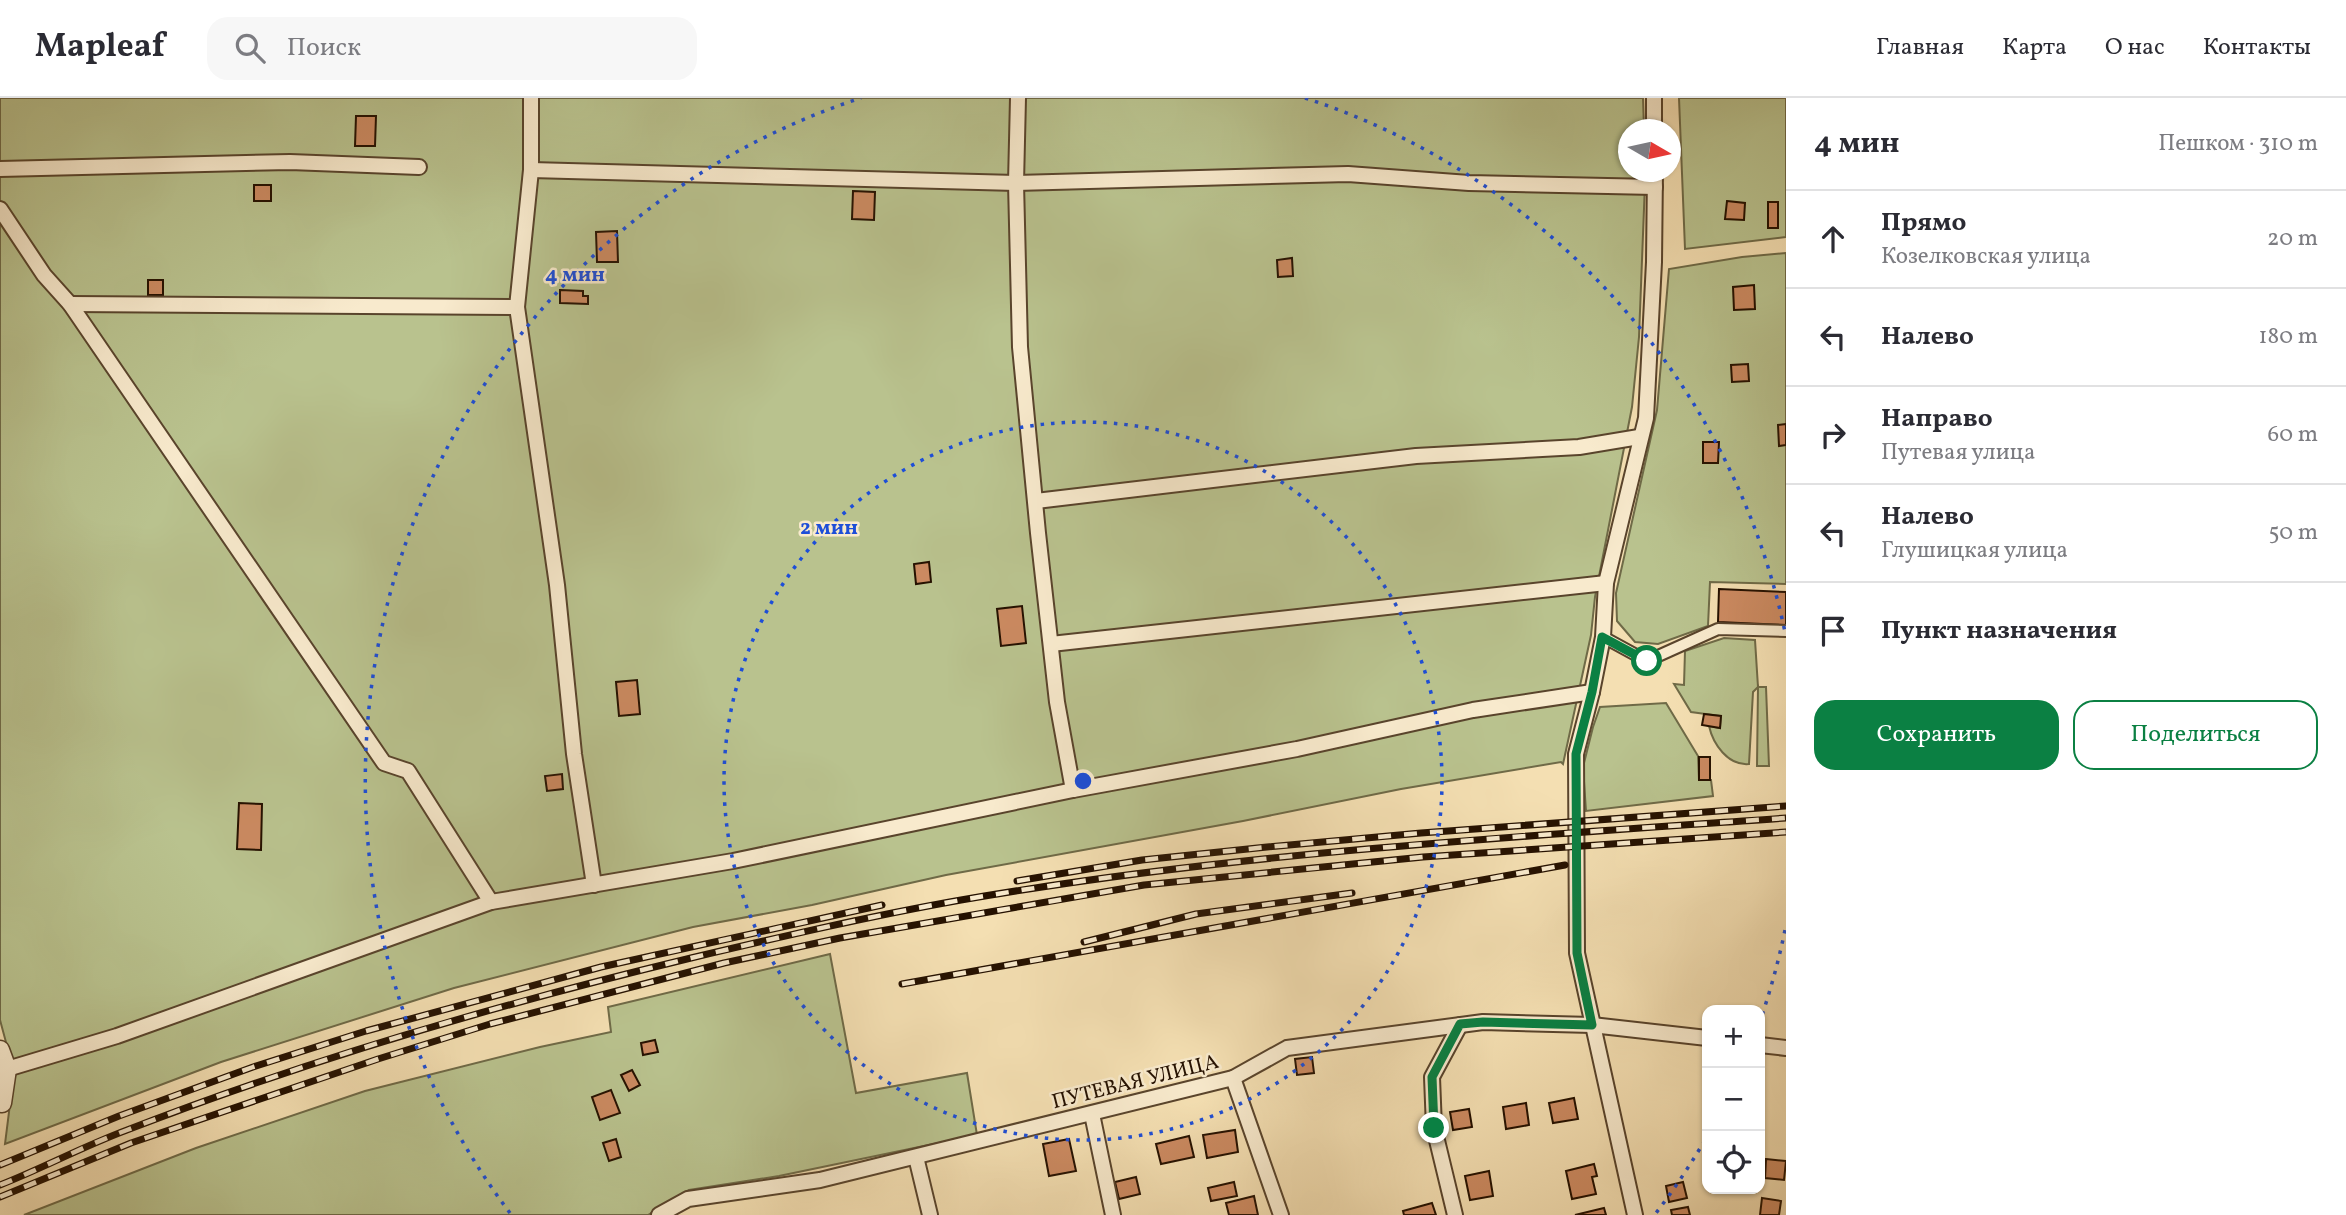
<!DOCTYPE html>
<html lang="ru">
<head>
<meta charset="utf-8">
<style>
  body { margin:0; font-family:Vollkorn,serif; background:#f7f7f7; color:#2b2b33 }
  .controls { position:absolute; right:21px; bottom:21px; display:grid; overflow:hidden; border-radius:14px; box-shadow:0 2px 5px #0004 }
  .controls button { width:63px; height:63px; display:grid; place-items:center; padding:0; border:0; border-bottom:2px solid #e1e1e2; background:#fff; color:#2b2b33; font:35px sans-serif }
  .compass { position:absolute; left:1618px; top:21px; width:63px; height:63px; border-radius:50%; background:#fff; box-shadow:0 2px 5px #0004; rotate:99deg }
  .stop { position:absolute; width:21px; height:21px; margin:-16px; border:5px solid #0b8043; border-radius:50%; background:#fff }
  .stop.end { background:#0b8043; border-color:#fff; box-shadow:0 2px 7px #0008 }
  .list { margin:0; padding:0; list-style:none }
  h2 { display:flex; justify-content:space-between; align-items:center; height:91px; margin:0; padding:0 28px; font-size:30px }
  h2 small { font-size:23px; font-weight:400; color:#7c7c81 }
  .list li { display:grid; grid-template-columns:46px 1fr auto; gap:21px; align-items:center; box-sizing:border-box; height:98px; padding:0 28px; border-top:2px solid #e1e1e2 }
  .list b { display:block; font-size:26px; white-space:nowrap }
  .list p { margin:0; font-size:23px; white-space:nowrap; color:#7c7c81 }
  .list em { font-size:23px; font-style:normal; color:#7c7c81 }
  .actions { display:flex; gap:14px; padding:21px 28px }
  .actions a { flex:1; padding:16px 0; border:2px solid #0b8043; border-radius:21px; text-align:center; font-size:24px; color:#0b8043 }
  .actions .main { background:#0b8043; color:#fff }
  .icon { flex:none; width:38px; height:38px; fill:none; stroke:currentColor; stroke-width:2; stroke-linecap:round; stroke-linejoin:round }
  .map { position:relative; flex:none; width:1786px; height:1117px; overflow:hidden }
  header { display:flex; align-items:center; gap:42px; box-sizing:border-box; height:98px; padding:0 35px; background:#fff; border-bottom:2px solid #e1e1e2 }
  header strong { font-size:33px }
  nav { display:flex; gap:38px; margin-inline-start:auto; font-size:24px }
  .search { width:490px; height:63px; background:#f7f7f7; display:flex; align-items:center; gap:18px; box-sizing:border-box; padding:0 24px; border-radius:21px; color:#7c7c81; font-size:26px }
  main { display:flex }
  aside { flex:1; background:#fff }
  .map>svg:first-child { display:block }
</style>
</head>
<body>
<header>
<strong>Mapleaf</strong>
<div class="search"><svg class="icon" aria-label="search" viewBox="0 0 24 24"><circle cx="10" cy="10" r="6"/><path d="M15 15l6 6"/></svg>Поиск</div>
<nav><a>Главная</a><a>Карта</a><a>О нас</a><a>Контакты</a></nav>
</header>
<main>
<div class="map">
<svg width="1786" height="1117" viewBox="0 0 1786 1117">
  <rect width="100%" height="100%" fill="#f4dfb2"/>
  <filter id="stains"><feTurbulence type="fractalNoise" baseFrequency=".00286" numOctaves="4"/><feColorMatrix values="0 0 0 0 .2 0 0 0 0 .09 0 0 0 0 .02 0 0 0 .5 -.17"/></filter>
  <radialGradient id="worn" r=".72"><stop offset=".6" stop-color="#630" stop-opacity="0"/><stop offset="1" stop-color="#630" stop-opacity=".3"/></radialGradient>
  <g fill="#b9c28e" stroke="#6f6a47" stroke-width="2">
    <polygon points="0,0 1643,0 1644,31 1629,32 1629,74 1644,74 1645,85 1639,239 1632,309 1595,499 1591,537 1563,666 1561,664 1401,691 1243,723 946,777 812,807 693,829 454,890 221,964 5,1046 14,974 0,922"/>
    <polygon points="1679,0 1786,0 1786,139 1685,151"/>
    <polygon points="1786,155 1786,486 1710,484 1708,528 1658,546 1635,544 1617,523 1616,495 1657,312 1669,171 1742,159"/>
    <path d="M1724,540L1755,542L1758,589H1766L1769,668H1757L1758,589L1753,594L1749,666C1728,668 1713,646 1709,628L1720,630L1721,618L1691,614L1674,586L1684,587L1685,553Z"/>
    <polygon points="1666,605 1698,658 1699,682 1711,682 1713,698 1586,713 1583,669 1593,629 1600,609"/>
    <polygon points="830,856 856,995 967,975 977,1037 779,1078 689,1092 648,1117 24,1117 196,1050 365,993 540,949 611,934 608,909"/>
  </g>
  <g fill="#cb8a61" stroke="#251100" stroke-width="2">
    <polygon points="356,18 376,18 375,48 355,48"/>
    <rect x="254" y="87" width="17" height="16"/>
    <polygon points="853,93 875,94 874,122 852,121"/>
    <polygon points="1727,103 1745,105 1744,122 1725,121"/>
    <rect x="1768" y="104" width="10" height="26"/>
    <polygon points="617,133 618,164 597,164 596,134"/>
    <polygon points="1292,160 1293,178 1278,179 1277,162"/>
    <rect x="148" y="182" width="15" height="15"/>
    <polygon points="1754,187 1755,211 1734,212 1733,189"/>
    <polygon points="560,192 583,193 583,198 588,198 588,206 560,205"/>
    <polygon points="1748,266 1749,283 1732,284 1731,267"/>
    <polygon points="1786,326 1786,347 1779,348 1778,327"/>
    <polygon points="1703,344 1719,344 1718,365 1703,365"/>
    <polygon points="929,464 931,484 916,486 914,466"/>
    <polygon points="1719,491 1786,494 1786,527 1718,524"/>
    <polygon points="1022,508 1026,545 1001,548 997,511"/>
    <polygon points="637,582 640,616 619,618 616,584"/>
    <polygon points="1704,616 1721,618 1720,630 1702,627"/>
    <rect x="1699" y="659" width="11" height="23"/>
    <polygon points="562,676 563,691 547,693 545,678"/>
    <polygon points="239,705 262,706 261,752 237,751"/>
    <polygon points="655,942 658,954 643,957 641,945"/>
    <polygon points="1312,959 1314,975 1297,977 1295,961"/>
    <polygon points="632,972 640,987 629,993 621,977"/>
    <polygon points="611,992 620,1015 600,1022 592,999"/>
    <polygon points="1574,1000 1578,1021 1553,1025 1549,1005"/>
    <polygon points="1526,1005 1529,1027 1506,1031 1503,1009"/>
    <polygon points="1469,1011 1472,1029 1453,1032 1450,1014"/>
    <polygon points="1235,1032 1238,1054 1207,1060 1203,1037"/>
    <polygon points="1189,1038 1194,1059 1161,1066 1156,1046"/>
    <polygon points="616,1041 621,1059 609,1063 603,1045"/>
    <polygon points="1069,1041 1076,1073 1049,1078 1043,1046"/>
    <polygon points="1766,1061 1786,1063 1784,1082 1765,1080"/>
    <polygon points="1594,1066 1597,1078 1592,1079 1596,1096 1572,1101 1566,1073"/>
    <polygon points="1489,1073 1493,1098 1470,1102 1465,1078"/>
    <polygon points="1136,1079 1140,1096 1119,1101 1115,1084"/>
    <polygon points="1234,1084 1237,1098 1211,1103 1208,1090"/>
    <polygon points="1683,1084 1687,1100 1669,1104 1666,1088"/>
    <polygon points="1254,1098 1258,1117 1229,1117 1226,1105"/>
    <polygon points="1762,1100 1781,1103 1779,1117 1760,1117"/>
    <polygon points="1432,1105 1436,1117 1404,1117 1403,1113"/>
    <polygon points="1688,1109 1690,1117 1672,1117 1671,1112"/>
    <polygon points="1604,1110 1606,1117 1575,1117"/>
  </g>
  <g fill="none" stroke-linecap="round" stroke-linejoin="round">
    <g stroke="#59442c" stroke-width="14">
      <polyline id="pedestrian" points="1603,539 1647,563 1718,531 1786,533"/>
    </g>
    <g stroke="#59442c" stroke-width="18">
      <g id="minor">
        <polyline points="531,0 531,72 517,209 557,487 574,656 594,787"/>
        <polyline points="1018,0 1016,85 1020,249 1038,435 1057,604 1073,692"/>
        <polyline points="1654,0 1654,32"/>
        <polyline points="0,71 290,64 419,69"/>
        <polyline points="531,72 1016,85 1348,76 1469,85 1655,89"/>
        <polyline points="0,111 44,177 70,206 384,665 408,673 491,804"/>
        <polyline points="70,206 517,209"/>
        <polyline points="1036,403 1416,358 1579,349 1639,339"/>
        <polyline points="1051,546 1606,485"/>
        <polyline points="1760,947 1786,950"/>
        <polyline points="7,971 117,938 491,804 733,763 1073,692 1297,651 1473,612 1592,594"/>
        <polyline points="1233,980 1281,1117"/>
        <polyline points="1092,1016 1113,1117"/>
        <polyline points="916,1059 930,1117"/>
        <polyline points="659,1117 688,1101 820,1082 1233,980 1287,950 1483,924 1592,927 1707,940"/>
        <polyline points="1455,1117 1434,1030 1432,979 1460,927"/>
        <polyline points="1635,1117 1577,855 1576,656 1592,594 1603,539 1606,485 1646,320 1654,164 1655,74"/>
      </g>
    </g>
    <g stroke="#59442c" stroke-width="21">
      <polyline id="tertiary" points="0,952 7,971 2,1005"/>
    </g>
    <use href="#pedestrian" stroke="#f8eacd" stroke-width="10"/>
    <use href="#minor" stroke="#f8eacd" stroke-width="14"/>
    <use href="#tertiary" stroke="#f8eacd" stroke-width="18"/>
    <g stroke="#251100" stroke-width="7">
      <g id="rail">
        <polyline points="1017,783 1142,762 1267,749 1421,735 1786,708"/>
        <polyline points="1084,844 1196,816 1352,795"/>
        <polyline points="902,886 1565,767"/>
        <polyline points="0,1067 119,1018 253,969 366,933 601,869 882,807"/>
        <path d="M0,1087C43,1070 84,1048 127,1032C310,961 500,906 691,860C780,839 870,818 961,802C1234,755 1510,739 1786,720"/>
        <polyline points="0,1099 131,1045 378,961 490,926 724,865 840,840 1144,787 1423,759 1786,734"/>
      </g>
    </g>
    <use href="#rail" stroke="#f8eacd" stroke-width="4.5" stroke-dasharray="13" stroke-linecap="butt"/>
  </g>
  <g fill="none" stroke-linecap="round" stroke-linejoin="round">
    <polyline stroke="#0b8043" stroke-width="9" points="1434,1030 1432,979 1460,926 1483,924 1592,927 1577,855 1576,656 1592,594 1602,539 1647,563"/>
  </g>
  <g fill="none" stroke="#1d4ed8" stroke-width="3.5" stroke-dasharray="3.5 7">
    <circle cx="1083" cy="683" r="359"/>
    <path d="M1785 832A718 718 0 0 1 1760 923M1705 1042A718 718 0 0 1 1656 1115M510 1115A718 718 0 0 1 861 0M1305 0A718 718 0 0 1 1785 534"/>
  </g>
  <g text-anchor="middle" stroke-width="5" stroke-linejoin="round" paint-order="stroke">
    <g font-size="21" fill="#251100" stroke="#f8eacd">
      <text transform="translate(1135 983) rotate(-14)" y="7">ПУТЕВАЯ УЛИЦА</text>
    </g>
  </g>
  <circle cx="1083" cy="683" r="10" fill="#1d4ed8" stroke="#f8eacd" stroke-width="3.5"/>
  <g font-size="21" text-anchor="middle" font-weight="bold" fill="#1d4ed8" stroke="#f8eacd" stroke-width="5" stroke-linejoin="round" paint-order="stroke">
    <text x="575" y="183">4 мин</text>
    <text x="829" y="436">2 мин</text>
  </g>
  <rect width="100%" height="100%" filter="url(#stains)"/>
  <rect width="100%" height="100%" fill="url(#worn)"/>
</svg>
<div class="controls">
<button>+</button>
<button>−</button>
<button><svg class="icon" aria-label="locate" viewBox="0 0 24 24"><circle cx="12" cy="12" r="6"/><path d="M12 2v4M12 18v4M2 12h4M18 12h4"/></svg></button>
</div>
<svg class="compass" viewBox="-18 -18 36 36"><path d="M0-13l5 13h-10z" fill="#e53935"/><path d="M0 13l5-13h-10z" fill="#7c7c81"/></svg>
<div class="stop" style="left:1647px;top:563px"></div>
<div class="stop end" style="left:1434px;top:1030px"></div>
</div>
<aside>
<h2>4 мин<small>Пешком · 310 m</small></h2>
<ul class="list">
<li><svg class="icon" aria-label="ahead" viewBox="0 0 24 24"><path d="M12 20V5M6 11l6-6 6 6"/></svg><div><b>Прямо</b><p>Козелковская улица</p></div><em>20 m</em></li>
<li><svg class="icon" aria-label="left" viewBox="0 0 24 24"><path d="M17 20v-9H6M10 6l-5 5 5 5"/></svg><div><b>Налево</b></div><em>180 m</em></li>
<li><svg class="icon" aria-label="right" viewBox="0 0 24 24"><path d="M7 20v-9h11M14 6l5 5-5 5"/></svg><div><b>Направо</b><p>Путевая улица</p></div><em>60 m</em></li>
<li><svg class="icon" aria-label="left" viewBox="0 0 24 24"><path d="M17 20v-9H6M10 6l-5 5 5 5"/></svg><div><b>Налево</b><p>Глушицкая улица</p></div><em>50 m</em></li>
<li><svg class="icon" aria-label="arrive" viewBox="0 0 24 24"><path d="M6 21V4h12l-3 4 3 4H6"/></svg><div><b>Пункт назначения</b></div></li>
</ul>
<div class="actions"><a class="main">Сохранить</a><a>Поделиться</a></div>
</aside>
</main>
</body>
</html>
